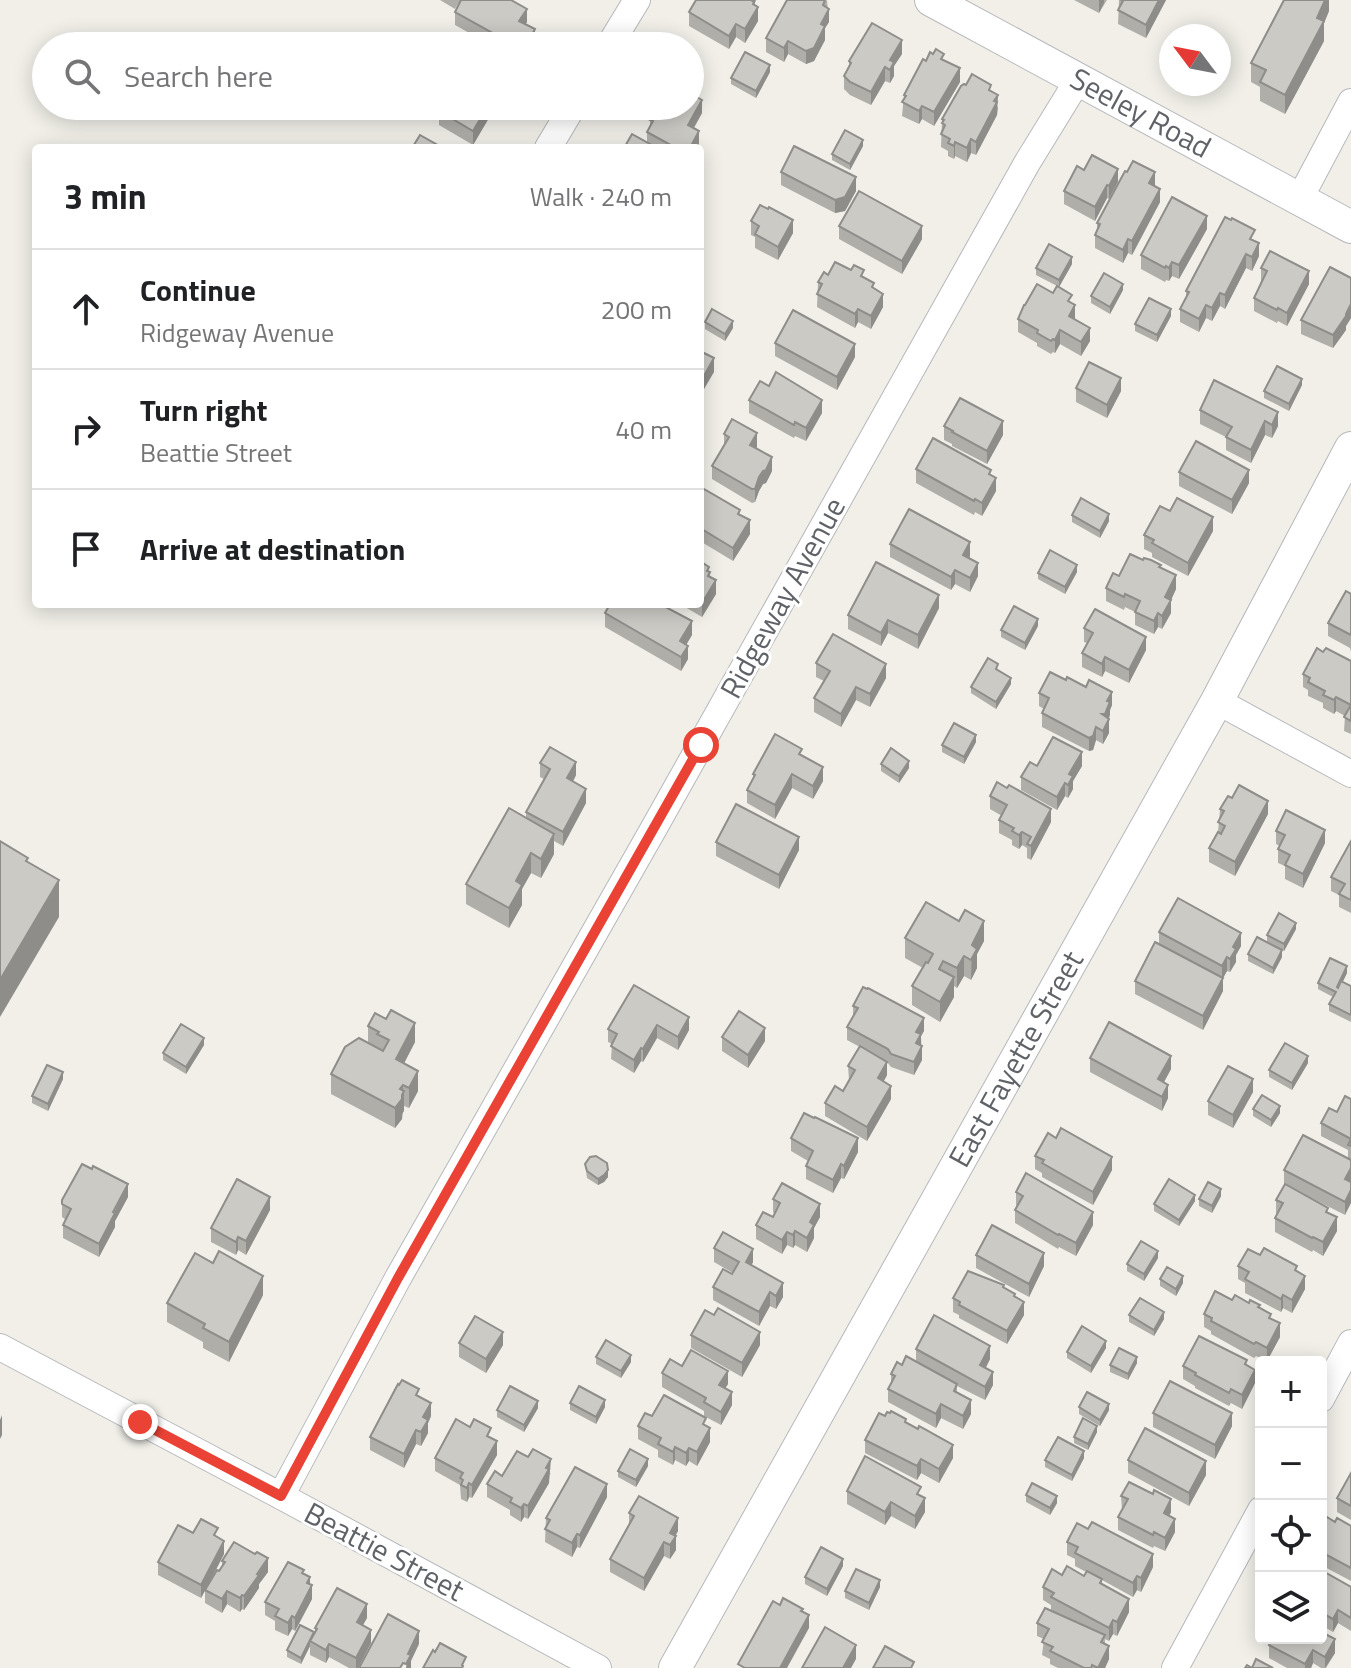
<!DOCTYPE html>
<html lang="en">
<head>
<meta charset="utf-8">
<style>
  body { margin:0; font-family:"Titillium Web",sans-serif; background:#f6f6f6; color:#202124 }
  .controls { position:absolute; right:24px; bottom:24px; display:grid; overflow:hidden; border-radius:8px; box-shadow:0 4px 20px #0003 }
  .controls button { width:72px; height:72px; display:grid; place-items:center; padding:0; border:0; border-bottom:2px solid #e0e0e0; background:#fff; color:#202124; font:40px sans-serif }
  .compass { position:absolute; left:1159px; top:24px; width:72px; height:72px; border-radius:50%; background:#fff; box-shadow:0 4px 20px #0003; rotate:302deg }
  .stop { position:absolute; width:24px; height:24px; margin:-18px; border:6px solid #ea4335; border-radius:50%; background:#fff }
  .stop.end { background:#ea4335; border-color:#fff; box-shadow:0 2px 8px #0008 }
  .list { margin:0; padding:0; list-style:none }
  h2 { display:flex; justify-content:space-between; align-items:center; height:104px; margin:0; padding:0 32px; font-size:34px }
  h2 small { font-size:26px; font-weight:400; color:#757577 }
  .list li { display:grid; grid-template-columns:52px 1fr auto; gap:24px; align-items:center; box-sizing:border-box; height:120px; padding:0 32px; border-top:2px solid #e0e0e0 }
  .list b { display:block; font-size:30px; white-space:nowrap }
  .list p { margin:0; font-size:26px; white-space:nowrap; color:#757577 }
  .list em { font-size:26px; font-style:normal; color:#757577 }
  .icon { flex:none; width:44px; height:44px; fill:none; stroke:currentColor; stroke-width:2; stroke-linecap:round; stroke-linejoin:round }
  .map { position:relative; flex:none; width:1351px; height:1668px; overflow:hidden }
  .search { position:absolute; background:#fff; box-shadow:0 4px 20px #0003; left:32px; top:32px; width:672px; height:88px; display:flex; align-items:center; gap:20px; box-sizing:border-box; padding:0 28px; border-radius:44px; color:#757577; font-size:30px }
  .panel { position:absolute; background:#fff; box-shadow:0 4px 20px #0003; left:32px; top:144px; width:672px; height:464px; border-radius:8px }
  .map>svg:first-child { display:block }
</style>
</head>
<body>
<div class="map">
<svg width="1351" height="1668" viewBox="0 0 1351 1668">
  <rect width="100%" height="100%" fill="#f1efe8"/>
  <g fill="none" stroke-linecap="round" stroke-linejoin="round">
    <g stroke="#b5b8bc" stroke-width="28">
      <g id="minor">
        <polyline points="609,46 637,0"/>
        <polyline points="548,148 573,106"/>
        <polyline points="1299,200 1351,102"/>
        <polyline points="1217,701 1351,774"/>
        <polyline points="0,1347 281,1496 598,1668"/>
        <polyline points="1321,1399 1351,1343"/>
        <polyline points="281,1496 398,1278 654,828 1027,163 1078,80"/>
        <polyline points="1175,1668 1261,1510"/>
      </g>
    </g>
    <g stroke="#b5b8bc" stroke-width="34">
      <g id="tertiary">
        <path id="s1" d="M931,0L1351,227"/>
        <path id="s2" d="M675,1668L1217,701L1351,448"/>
      </g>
    </g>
    <use href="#minor" stroke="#fff" stroke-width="26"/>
    <use href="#tertiary" stroke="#fff" stroke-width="32"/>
  </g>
  <g fill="#afaea9">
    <polygon points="440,0 511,0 527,22 525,24 535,43 533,46 476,46 480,39 455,25 455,12 458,3 455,9"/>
    <polygon points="756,0 754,5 758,21 745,43 736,37 729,49 689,26 689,12"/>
    <polygon points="827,0 829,22 825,28 825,40 814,61 806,64 788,54 784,62 766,52 766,38"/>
    <polygon points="1074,0 1107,0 1099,13"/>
    <polygon points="1119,0 1166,0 1146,38 1118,24"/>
    <polygon points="1329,0 1329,11 1324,23 1324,41 1285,114 1260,101 1260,87 1251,82 1251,63"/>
    <polygon points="902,54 894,66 894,76 890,83 885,81 871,105 850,95 844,89 844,76 849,67 849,61"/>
    <polygon points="944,60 960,82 934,126 922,119 919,124 902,116 904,95 926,61"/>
    <polygon points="770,72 756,98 731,84 731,78"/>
    <polygon points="991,91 998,108 997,115 976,155 971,153 967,162 955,156 954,159 948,156 948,151 941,147 942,119"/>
    <polygon points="496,106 473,145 439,125 439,111"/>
    <polygon points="654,106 702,113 694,128 699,145 698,148 624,148 647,142 647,132 650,125 650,120 654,113"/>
    <polygon points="863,146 850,170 832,160 832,154"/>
    <polygon points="1118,169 1109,199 1107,198 1095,221 1064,204 1064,191 1084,170"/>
    <polygon points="781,172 856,191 845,211 835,213 781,185"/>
    <polygon points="1155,186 1160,202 1132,255 1128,253 1123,263 1095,248 1095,235 1097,229 1097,223"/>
    <polygon points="751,221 793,233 778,260 755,248 755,237 751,235"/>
    <polygon points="839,226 922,239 902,274 839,239"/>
    <polygon points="1207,229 1179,279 1172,276 1169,281 1166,280 1165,282 1141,269 1141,255"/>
    <polygon points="1255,241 1259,256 1252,271 1246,268 1225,309 1220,306 1212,321 1206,318 1199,332 1180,322 1180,309 1186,299 1186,291"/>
    <polygon points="1072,264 1059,287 1036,275 1036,268"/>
    <polygon points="1261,268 1309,284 1287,326 1278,321 1277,323 1254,311 1254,298 1261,281"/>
    <polygon points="828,275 864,277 874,289 883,307 871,329 858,322 855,328 817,307 818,282"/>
    <polygon points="1351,278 1351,318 1346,326 1346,330 1333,348 1301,334 1301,320"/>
    <polygon points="1123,290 1110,314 1091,303 1091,296"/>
    <polygon points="1072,304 1075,319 1090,341 1081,356 1060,344 1055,353 1053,352 1051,354 1037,346 1037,343 1018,332 1018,319"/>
    <polygon points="1171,316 1157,342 1135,331 1135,324"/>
    <polygon points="705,322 733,328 725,341 705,329"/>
    <polygon points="775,343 855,357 837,390 775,356"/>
    <polygon points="1214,380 1278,426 1272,438 1265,435 1251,463 1226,450 1226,437 1200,424 1200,410"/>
    <polygon points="1302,385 1289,411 1264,398 1264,391"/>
    <polygon points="769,386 822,413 806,441 795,436 794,438 749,413 749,400"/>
    <polygon points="1076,388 1121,391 1107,418 1076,402"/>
    <polygon points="944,426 1003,435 987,464 952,446 952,444 944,440"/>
    <polygon points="724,434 757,447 756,448 772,471 766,483 763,484 759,491 755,502 752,503 712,479 712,466 724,445"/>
    <polygon points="916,469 991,475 996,491 982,516 975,512 974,515 916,483"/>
    <polygon points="1179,472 1249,483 1232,514 1179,486"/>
    <polygon points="700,496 740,515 750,534 733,561 700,541"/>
    <polygon points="1170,511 1213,531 1188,576 1152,557 1152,553 1144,549 1144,535"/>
    <polygon points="1072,515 1109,521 1100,538 1072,522"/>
    <polygon points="890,544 970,556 969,558 978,576 970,592 955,584 951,590 890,557"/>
    <polygon points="700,561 709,572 716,594 702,617 680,604 700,604"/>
    <polygon points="1161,568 1176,589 1171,600 1171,613 1162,629 1158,627 1154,634 1135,625 1135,612 1125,607 1124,610 1106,601 1106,588 1119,576"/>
    <polygon points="1077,572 1065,594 1038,579 1038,573"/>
    <polygon points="1351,594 1351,652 1350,648 1328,636 1328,623"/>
    <polygon points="939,608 918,649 888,633 881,646 848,629 848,615"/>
    <polygon points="605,613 692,635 686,645 688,659 681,671 605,627"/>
    <polygon points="1038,626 1025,650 1001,637 1001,630"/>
    <polygon points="1084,628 1146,650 1129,683 1105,671 1102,677 1082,667 1082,653 1087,643 1084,642"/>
    <polygon points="1323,652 1351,661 1351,734 1344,731 1345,716 1336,711 1334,714 1323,708 1323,703 1308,696 1308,690 1303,687 1303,674"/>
    <polygon points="816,663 886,678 870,707 856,700 841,727 814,712 814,698 824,681 816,677"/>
    <polygon points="998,670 1011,684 996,709 971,693 971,687"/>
    <polygon points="1039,693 1112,705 1110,710 1108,719 1109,733 1103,744 1096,740 1093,750 1089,751 1042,727 1042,713 1044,709 1039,706"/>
    <polygon points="976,742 964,764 942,752 942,745"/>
    <polygon points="802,755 823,781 813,799 792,788 775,819 747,803 747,790 753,779 753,774"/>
    <polygon points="540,763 576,775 573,782 586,803 563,846 554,841 554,854 541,878 531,873 522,889 522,905 509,928 466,904 466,884 526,818 526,812 544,779 540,777"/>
    <polygon points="881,764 909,768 899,783 881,771"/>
    <polygon points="1037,766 1082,766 1073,781 1073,789 1068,798 1065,796 1057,810 1021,790 1021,777"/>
    <polygon points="990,796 1051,822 1031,860 1027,858 1027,848 1022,845 1019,849 1012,845 1012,840 999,833 999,820 1002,816 990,809"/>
    <polygon points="1220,809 1268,814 1235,876 1209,862 1209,848 1218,832"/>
    <polygon points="1276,831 1325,843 1303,888 1285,879 1285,866 1278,863 1278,849 1280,846 1276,844"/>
    <polygon points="1351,841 1351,913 1339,907 1339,895 1331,891 1331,877"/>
    <polygon points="716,842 799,850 779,889 716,856"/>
    <polygon points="1296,929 1284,951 1267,942 1267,935"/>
    <polygon points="1159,932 1241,946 1236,955 1236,962 1230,972 1227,971 1223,978 1223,991 1203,1030 1135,994 1135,981 1159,944"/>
    <polygon points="905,938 984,941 977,954 977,968 971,980 964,976 957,988 954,986 954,997 940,1022 912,1005 912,986 923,968 905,958"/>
    <polygon points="1248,954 1282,957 1273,974 1248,961"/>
    <polygon points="1347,973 1342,982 1351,986 1351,1022 1329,1011 1329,1004 1333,997 1318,989 1318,983"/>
    <polygon points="634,985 689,1030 678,1050 657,1038 643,1062 641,1061 634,1073 611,1059 612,1044 608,1042 608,1029"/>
    <polygon points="853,1006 924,1031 921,1036 922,1060 914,1075 891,1067 887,1062 887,1075 883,1082 891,1099 867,1141 825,1116 825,1103 843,1091 849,1080 848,1066 860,1047 847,1040 847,1027 853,1016"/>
    <polygon points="368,1026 415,1042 404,1063 418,1091 409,1108 404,1106 402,1119 395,1128 331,1094 331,1074 368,1043"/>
    <polygon points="722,1037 765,1041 748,1068 722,1051"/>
    <polygon points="204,1045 186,1074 163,1060 163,1053"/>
    <polygon points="1090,1058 1171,1069 1164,1082 1168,1098 1162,1111 1090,1072"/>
    <polygon points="1308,1063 1292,1090 1269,1077 1269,1070"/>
    <polygon points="63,1079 48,1111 32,1103 32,1096"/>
    <polygon points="1253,1092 1233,1128 1208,1115 1208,1101"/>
    <polygon points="1351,1099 1351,1160 1348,1158 1348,1150 1321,1136 1321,1123 1337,1112"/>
    <polygon points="1253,1109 1280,1113 1271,1127 1253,1116"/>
    <polygon points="791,1138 858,1152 844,1179 841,1178 833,1193 806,1179 806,1166 808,1161 791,1151"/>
    <polygon points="1035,1156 1112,1170 1093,1205 1042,1177 1042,1173 1035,1169"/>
    <polygon points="1351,1160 1351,1181 1345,1215 1284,1184 1284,1170"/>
    <polygon points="585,1164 608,1177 604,1182 598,1185 587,1178"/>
    <polygon points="1016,1192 1093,1225 1076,1256 1059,1247 1058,1249 1015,1223 1015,1210 1017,1206 1016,1205"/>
    <polygon points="1221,1196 1212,1213 1199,1206 1199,1199"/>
    <polygon points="128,1197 115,1221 115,1227 99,1257 63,1238 63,1225 66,1220 62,1217 62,1200"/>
    <polygon points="773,1199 820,1217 814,1228 814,1238 807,1252 795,1245 793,1248 787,1245 782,1254 756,1239 756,1225 773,1217 774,1213 773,1212"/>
    <polygon points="1276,1200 1328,1213 1337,1231 1323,1256 1313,1250 1312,1252 1275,1232 1275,1218 1277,1214 1276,1213"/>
    <polygon points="1195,1201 1179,1226 1154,1211 1154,1204"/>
    <polygon points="270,1210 246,1255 238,1250 236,1255 211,1242 211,1228"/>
    <polygon points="714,1248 753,1262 751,1266 783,1297 776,1309 770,1306 759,1326 713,1300 713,1287 733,1273 714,1262"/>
    <polygon points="976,1255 1044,1266 1029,1297 976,1268"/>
    <polygon points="1260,1255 1297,1271 1305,1289 1292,1313 1283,1308 1281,1312 1245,1293 1245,1283 1238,1279 1238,1266"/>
    <polygon points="1158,1258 1144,1281 1127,1271 1127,1264"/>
    <polygon points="213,1263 263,1295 229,1362 203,1348 203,1342 167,1322 167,1303"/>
    <polygon points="1160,1279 1183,1283 1176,1296 1160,1286"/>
    <polygon points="1004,1288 1024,1315 1007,1344 959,1318 959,1315 953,1312 953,1298"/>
    <polygon points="1232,1300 1260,1308 1271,1319 1280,1337 1267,1361 1256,1356 1254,1358 1211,1334 1211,1331 1204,1327 1204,1314"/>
    <polygon points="1129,1315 1164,1319 1154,1336 1129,1322"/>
    <polygon points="691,1335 760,1345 742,1377 691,1348"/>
    <polygon points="459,1343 503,1345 486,1373 459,1357"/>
    <polygon points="1106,1348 1091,1373 1067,1358 1067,1352"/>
    <polygon points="916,1349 990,1359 986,1368 993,1385 985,1400 957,1386 957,1393 971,1414 963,1429 941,1418 936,1428 888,1402 888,1389 891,1383 891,1374 902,1365 916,1362"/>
    <polygon points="596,1357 631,1362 621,1378 596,1364"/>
    <polygon points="1137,1363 1128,1380 1110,1372 1110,1365"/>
    <polygon points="1247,1365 1255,1383 1242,1409 1231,1403 1229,1406 1195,1388 1195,1386 1183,1379 1183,1366"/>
    <polygon points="682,1366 728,1384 725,1388 732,1405 721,1425 704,1416 704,1411 662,1387 662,1373"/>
    <polygon points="419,1397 431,1416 428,1423 428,1433 421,1446 416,1444 404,1468 370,1450 370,1437"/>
    <polygon points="570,1403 605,1407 596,1424 570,1410"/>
    <polygon points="1079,1407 1109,1410 1100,1426 1079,1414"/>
    <polygon points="538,1408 524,1432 497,1417 497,1410"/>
    <polygon points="1153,1413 1232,1426 1215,1459 1153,1427"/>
    <polygon points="652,1416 706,1426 710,1442 697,1466 689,1461 686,1466 675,1460 673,1465 658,1457 658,1450 638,1439 638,1426"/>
    <polygon points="885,1416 906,1423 953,1458 939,1483 921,1473 917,1480 865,1453 865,1440"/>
    <polygon points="1097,1432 1088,1450 1074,1443 1074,1437"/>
    <polygon points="491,1438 497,1455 472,1498 469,1497 467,1502 461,1499 460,1485 435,1471 435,1458"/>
    <polygon points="1084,1458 1072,1481 1045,1467 1045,1460"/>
    <polygon points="1128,1460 1206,1475 1189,1506 1128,1473"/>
    <polygon points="648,1466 636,1487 618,1477 618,1471"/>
    <polygon points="551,1473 549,1475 549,1483 528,1519 524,1517 521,1522 510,1515 510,1510 487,1497 487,1484 502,1476"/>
    <polygon points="1351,1473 1351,1520 1337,1512 1337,1498"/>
    <polygon points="847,1491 921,1496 925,1512 915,1529 891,1516 885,1525 847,1504"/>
    <polygon points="1026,1495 1057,1503 1050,1515 1026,1502"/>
    <polygon points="1121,1496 1171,1512 1169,1516 1175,1532 1165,1551 1154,1546 1153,1548 1118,1530 1118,1517 1122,1510"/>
    <polygon points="607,1497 580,1548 577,1547 572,1557 545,1542 546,1518"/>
    <polygon points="629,1513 678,1531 675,1536 676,1550 670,1559 664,1556 644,1591 610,1572 610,1559 629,1525"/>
    <polygon points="1335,1522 1351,1526 1351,1581 1321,1565 1321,1529"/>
    <polygon points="193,1533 218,1537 224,1554 210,1582 219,1571 222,1566 222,1561 268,1572 259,1584 259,1588 244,1610 242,1609 240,1612 227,1604 222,1613 205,1603 205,1591 201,1598 158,1575 158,1562"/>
    <polygon points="1067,1542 1153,1567 1141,1592 1137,1590 1133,1597 1102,1580 1102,1584 1129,1612 1117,1636 1113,1634 1109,1641 1105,1639 1105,1644 1109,1659 1105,1668 1058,1668 1050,1664 1050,1659 1042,1655 1044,1639 1037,1636 1037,1623 1051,1610 1051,1605 1043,1600 1043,1587 1062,1575 1084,1576 1086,1572 1075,1566 1075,1559 1067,1555"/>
    <polygon points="843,1566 827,1596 805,1584 805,1577"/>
    <polygon points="1321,1570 1351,1587 1351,1631 1338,1623 1333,1632 1321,1625"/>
    <polygon points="304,1574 310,1584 312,1599 295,1631 292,1629 288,1636 275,1630 275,1621 265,1615 265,1602"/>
    <polygon points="880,1587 869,1610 845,1598 845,1591"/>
    <polygon points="367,1618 362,1625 371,1643 358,1668 349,1668 329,1657 326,1663 310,1655 310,1646 301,1664 287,1657 287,1650 315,1633 315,1628"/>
    <polygon points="1269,1645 1335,1653 1326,1668 1321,1668 1313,1663 1311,1668 1287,1668 1269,1658"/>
  </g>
  <g fill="#8f8d8a">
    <polygon points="749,0 756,0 754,4 758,7 758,21 745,43 745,29"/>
    <polygon points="1099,0 1104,0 1104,3 1099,13"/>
    <polygon points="1159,0 1166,0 1146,38 1146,25"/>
    <polygon points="1325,0 1329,0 1329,11 1324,23 1324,41 1285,114 1285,95"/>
    <polygon points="527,9 527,22 519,34 519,21"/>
    <polygon points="829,9 829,22 825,28 825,40 814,61 806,64 806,51"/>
    <polygon points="736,24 736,37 729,49 729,36"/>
    <polygon points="535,29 535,43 533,46 526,46"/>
    <polygon points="902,40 902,54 894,66 894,76 890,83 890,60"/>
    <polygon points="788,41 788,54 784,62 784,48"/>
    <polygon points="770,65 770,72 756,98 756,91"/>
    <polygon points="885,67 885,81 871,105 871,92"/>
    <polygon points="960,68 960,82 934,126 934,112"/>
    <polygon points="998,95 997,115 976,155 976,142"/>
    <polygon points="702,100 702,113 688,138 688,125"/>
    <polygon points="488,106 496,106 473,145 473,131"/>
    <polygon points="922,106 922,119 919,124 919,111"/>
    <polygon points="699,131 699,145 698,148 690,148"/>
    <polygon points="971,139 971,153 967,162 967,148"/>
    <polygon points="863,140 863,146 850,170 850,164"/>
    <polygon points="955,142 955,156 954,159 954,146"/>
    <polygon points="1118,169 1118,182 1109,199 1109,186"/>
    <polygon points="1155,172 1155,186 1149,183"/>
    <polygon points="856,177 856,191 845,211 835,213 835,200"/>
    <polygon points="1107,185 1107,198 1095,221 1095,207"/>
    <polygon points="1160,189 1160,202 1132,255 1132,241"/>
    <polygon points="1207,216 1207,229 1179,279 1179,265"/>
    <polygon points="793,220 793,233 778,260 778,247"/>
    <polygon points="922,226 922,239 902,274 902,261"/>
    <polygon points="1128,239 1128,253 1123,263 1123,250"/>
    <polygon points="1259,243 1259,256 1252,271 1252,257"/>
    <polygon points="1246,254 1246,268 1225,309 1225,295"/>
    <polygon points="1072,257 1072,264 1059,287 1059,280"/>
    <polygon points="1172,262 1172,276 1169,281 1169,268"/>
    <polygon points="1309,271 1309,284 1287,326 1287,313"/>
    <polygon points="1123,284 1123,290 1110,314 1110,307"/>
    <polygon points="1220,293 1220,306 1212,321 1212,308"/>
    <polygon points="883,294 883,307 871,329 871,316"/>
    <polygon points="1351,304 1351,318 1346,326 1346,330 1333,348 1333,335"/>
    <polygon points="1075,305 1075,319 1069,329 1069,316"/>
    <polygon points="1206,305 1206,318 1199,332 1199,319"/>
    <polygon points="858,309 858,322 855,328 855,314"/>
    <polygon points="1171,309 1171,316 1157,342 1157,335"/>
    <polygon points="733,321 733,328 725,341 725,334"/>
    <polygon points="1090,328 1090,341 1081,356 1081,342"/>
    <polygon points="1060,330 1060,344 1055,353 1055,340"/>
    <polygon points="855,344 855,357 837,390 837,377"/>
    <polygon points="714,358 714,372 700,396 700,383"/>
    <polygon points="1121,378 1121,391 1107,418 1107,405"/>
    <polygon points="1302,379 1302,385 1289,411 1289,404"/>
    <polygon points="822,400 822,413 806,441 806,428"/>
    <polygon points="1278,412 1278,426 1272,438 1272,425"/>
    <polygon points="1003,421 1003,435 987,464 987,451"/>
    <polygon points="1265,421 1265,435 1251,463 1251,450"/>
    <polygon points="757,433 757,447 750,458 750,445"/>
    <polygon points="772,457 772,471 766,483 763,484 759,491 755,502 755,489 759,477"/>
    <polygon points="1249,470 1249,483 1232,514 1232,500"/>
    <polygon points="996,478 996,491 982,516 982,503"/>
    <polygon points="1109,514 1109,521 1100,538 1100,531"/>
    <polygon points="1213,517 1213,531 1188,576 1188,563"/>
    <polygon points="750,520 750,534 733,561 733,548"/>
    <polygon points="970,542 970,556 963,568 963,555"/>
    <polygon points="978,563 978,576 970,592 970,578"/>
    <polygon points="1077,565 1077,572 1065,594 1065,587"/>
    <polygon points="955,570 955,584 951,590 951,577"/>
    <polygon points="1176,575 1176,589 1171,600 1171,613 1162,629 1162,616 1165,597"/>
    <polygon points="716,580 716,594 702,617 702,603"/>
    <polygon points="939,595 939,608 918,649 918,635"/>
    <polygon points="1158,613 1158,627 1154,634 1154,621"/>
    <polygon points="1038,619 1038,626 1025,650 1025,643"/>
    <polygon points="888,620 888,633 881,646 881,633"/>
    <polygon points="692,621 692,635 680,655 680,641"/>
    <polygon points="1146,637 1146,650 1129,683 1129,670"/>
    <polygon points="688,646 688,659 681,671 681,657"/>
    <polygon points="1105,657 1105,671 1102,677 1102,664"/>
    <polygon points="886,664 886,678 870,707 870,694"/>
    <polygon points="1011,678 1011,684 996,709 996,702"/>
    <polygon points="856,687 856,700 841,727 841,714"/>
    <polygon points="1112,692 1112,705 1110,710 1110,715 1107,724 1109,719 1109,733 1103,744 1103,731 1105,728 1105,714 1107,701"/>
    <polygon points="1336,697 1336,711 1334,714 1334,700"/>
    <polygon points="1096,727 1096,740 1093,750 1089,751 1089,738"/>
    <polygon points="976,735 976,742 964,764 964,757"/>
    <polygon points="1082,752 1082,766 1073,781 1073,789 1068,798 1069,774"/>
    <polygon points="909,761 909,768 899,783 899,776"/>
    <polygon points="576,762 576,775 567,792 567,778"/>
    <polygon points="823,767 823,781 813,799 813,786"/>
    <polygon points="792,774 792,788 775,819 775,805"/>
    <polygon points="1065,783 1065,796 1057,810 1057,797"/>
    <polygon points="586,789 586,803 563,846 563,832"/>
    <polygon points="1268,801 1268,814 1235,876 1235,862"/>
    <polygon points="1051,809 1051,822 1031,860 1031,846"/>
    <polygon points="1325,830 1325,843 1303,888 1303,874"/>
    <polygon points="1022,832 1022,845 1019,849 1019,835"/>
    <polygon points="554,834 554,854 541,878 541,859"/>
    <polygon points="799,837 799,850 779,889 779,875"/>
    <polygon points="531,853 531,873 522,889 522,905 509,928 509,908 516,881"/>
    <polygon points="59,880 59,917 0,1017 0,980"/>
    <polygon points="984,921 984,941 977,954 977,968 971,980 972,945"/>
    <polygon points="1296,923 1296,929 1284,951 1284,944"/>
    <polygon points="1241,933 1241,946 1236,955 1236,962 1230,972 1230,959 1233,947"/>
    <polygon points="1282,950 1282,957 1273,974 1273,968"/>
    <polygon points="964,956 964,976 957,988 957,968"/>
    <polygon points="1227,957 1227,971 1223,978 1223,991 1203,1030 1203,1016 1222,980 1222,966"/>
    <polygon points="1347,966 1347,973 1337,994 1337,987"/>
    <polygon points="954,977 954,997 940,1022 940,1002"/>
    <polygon points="689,1017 689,1030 678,1050 678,1037"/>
    <polygon points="924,1018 924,1031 921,1036 921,1048 916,1056 916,1032"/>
    <polygon points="415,1023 415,1042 396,1079 396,1059"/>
    <polygon points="657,1025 657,1038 643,1062 643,1049"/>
    <polygon points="765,1028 765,1041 748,1068 748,1055"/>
    <polygon points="204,1038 204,1045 186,1074 186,1067"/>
    <polygon points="922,1046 922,1060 914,1075 914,1062"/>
    <polygon points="641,1048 641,1061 634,1073 634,1060"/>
    <polygon points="1171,1056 1171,1069 1158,1093 1158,1079"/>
    <polygon points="1308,1056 1308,1063 1292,1090 1292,1083"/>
    <polygon points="887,1062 887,1075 878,1092 878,1078"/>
    <polygon points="418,1071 418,1091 409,1108 409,1088"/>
    <polygon points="63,1072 63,1079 48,1111 48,1104"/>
    <polygon points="1253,1079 1253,1092 1233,1128 1233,1115"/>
    <polygon points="403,1085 403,1094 404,1091 404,1111 402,1114 402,1119 395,1128 395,1108"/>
    <polygon points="1168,1085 1168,1098 1162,1111 1162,1097"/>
    <polygon points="891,1086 891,1099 867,1141 867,1127"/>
    <polygon points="1280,1106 1280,1113 1271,1127 1271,1120"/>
    <polygon points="858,1138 858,1152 844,1179 844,1166"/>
    <polygon points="1112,1157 1112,1170 1093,1205 1093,1192"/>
    <polygon points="841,1164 841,1178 833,1193 833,1180"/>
    <polygon points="1351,1168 1351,1181 1345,1193 1345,1179"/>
    <polygon points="608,1170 608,1177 604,1182 598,1185 598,1179"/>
    <polygon points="128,1184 128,1197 115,1221 115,1227 99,1257 99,1244"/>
    <polygon points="1221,1189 1221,1196 1212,1213 1212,1206"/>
    <polygon points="1351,1190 1351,1203 1345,1215 1345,1202"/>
    <polygon points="1195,1195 1195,1201 1179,1226 1179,1220"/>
    <polygon points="270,1197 270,1210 246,1255 246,1241"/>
    <polygon points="820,1204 820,1217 814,1228 814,1238 807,1252 807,1238 810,1222"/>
    <polygon points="1093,1212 1093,1225 1076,1256 1076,1243"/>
    <polygon points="1337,1217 1337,1231 1323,1256 1323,1242"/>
    <polygon points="795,1231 795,1245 793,1248 793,1235"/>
    <polygon points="787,1232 787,1245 782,1254 782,1240"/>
    <polygon points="238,1237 238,1250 236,1255 236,1242"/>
    <polygon points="753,1249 753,1262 746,1276 746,1262"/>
    <polygon points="1158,1251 1158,1258 1144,1281 1144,1274"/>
    <polygon points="1044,1253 1044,1266 1029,1297 1029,1284"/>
    <polygon points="263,1276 263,1295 229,1362 229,1342"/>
    <polygon points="1183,1276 1183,1283 1176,1296 1176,1289"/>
    <polygon points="1305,1276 1305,1289 1292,1313 1292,1300"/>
    <polygon points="783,1283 783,1297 776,1309 776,1296"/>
    <polygon points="770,1292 770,1306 759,1326 759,1312"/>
    <polygon points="1283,1295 1283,1308 1281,1312 1281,1299"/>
    <polygon points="1024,1302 1024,1315 1007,1344 1007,1331"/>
    <polygon points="1164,1312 1164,1319 1154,1336 1154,1330"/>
    <polygon points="1280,1323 1280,1337 1267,1361 1267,1348"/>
    <polygon points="503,1332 503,1345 486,1373 486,1359"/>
    <polygon points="760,1332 760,1345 742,1377 742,1363"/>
    <polygon points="1106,1341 1106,1348 1091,1373 1091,1366"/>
    <polygon points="990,1346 990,1359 980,1378 980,1365"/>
    <polygon points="631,1355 631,1362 621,1378 621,1371"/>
    <polygon points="1137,1357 1137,1363 1128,1380 1128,1374"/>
    <polygon points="1255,1370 1255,1383 1242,1409 1242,1395"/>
    <polygon points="728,1371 728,1384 719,1398 719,1385"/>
    <polygon points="993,1372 993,1385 985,1400 985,1387"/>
    <polygon points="732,1392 732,1405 721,1425 721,1412"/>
    <polygon points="605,1400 605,1407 596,1424 596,1417"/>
    <polygon points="971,1400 971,1414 963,1429 963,1416"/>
    <polygon points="538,1401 538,1408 524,1432 524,1425"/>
    <polygon points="431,1403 431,1416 428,1423 428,1433 421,1446 421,1432 423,1417"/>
    <polygon points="941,1404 941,1418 936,1428 936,1414"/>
    <polygon points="1109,1404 1109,1410 1100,1426 1100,1420"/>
    <polygon points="1232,1413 1232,1426 1215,1459 1215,1445"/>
    <polygon points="2,1415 2,1435 0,1439 0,1420"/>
    <polygon points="1097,1426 1097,1432 1088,1450 1088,1444"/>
    <polygon points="710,1428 710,1442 697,1466 697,1452"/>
    <polygon points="416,1430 416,1444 404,1468 404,1454"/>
    <polygon points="497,1441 497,1455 472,1498 472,1485"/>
    <polygon points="953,1445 953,1458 939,1483 939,1469"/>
    <polygon points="675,1447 675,1460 673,1465 673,1452"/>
    <polygon points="689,1448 689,1461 686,1466 686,1453"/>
    <polygon points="1084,1451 1084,1458 1072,1481 1072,1475"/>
    <polygon points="551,1459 549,1483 528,1519 528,1506"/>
    <polygon points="648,1459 648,1466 636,1487 636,1480"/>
    <polygon points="921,1459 921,1473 917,1480 917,1466"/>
    <polygon points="1206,1461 1206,1475 1189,1506 1189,1493"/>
    <polygon points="469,1483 469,1497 467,1502 467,1488"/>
    <polygon points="607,1484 607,1497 580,1548 580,1535"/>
    <polygon points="1057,1496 1057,1503 1050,1515 1050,1508"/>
    <polygon points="925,1498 925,1512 915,1529 915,1516"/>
    <polygon points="1171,1499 1171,1512 1164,1527 1164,1513"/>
    <polygon points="891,1502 891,1516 885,1525 885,1512"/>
    <polygon points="524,1504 524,1517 521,1522 521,1508"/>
    <polygon points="678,1518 678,1531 670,1546 670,1533"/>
    <polygon points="1175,1519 1175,1532 1165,1551 1165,1538"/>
    <polygon points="577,1534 577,1547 572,1557 572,1543"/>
    <polygon points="676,1536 676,1550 670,1559 670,1545"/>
    <polygon points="224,1541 224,1554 201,1598 201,1585"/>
    <polygon points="664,1542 664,1556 644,1591 644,1578"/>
    <polygon points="1153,1554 1153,1567 1141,1592 1141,1578"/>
    <polygon points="268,1558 268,1572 259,1584 259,1588 244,1610 244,1596"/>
    <polygon points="843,1559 843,1566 827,1596 827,1589"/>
    <polygon points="1137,1576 1137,1590 1133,1597 1133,1583"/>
    <polygon points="310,1577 310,1589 312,1585 312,1599 295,1631 295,1618"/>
    <polygon points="880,1580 880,1587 869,1610 869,1603"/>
    <polygon points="227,1591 227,1604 222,1613 222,1599"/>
    <polygon points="242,1595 242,1609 240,1612 240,1598"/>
    <polygon points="1129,1599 1129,1612 1117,1636 1117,1622"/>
    <polygon points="367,1604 367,1618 357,1636 357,1622"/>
    <polygon points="1338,1610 1338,1623 1333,1632 1333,1619"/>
    <polygon points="809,1615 809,1628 787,1668 780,1668"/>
    <polygon points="292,1616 292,1629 288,1636 288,1623"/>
    <polygon points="1113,1620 1113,1634 1109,1641 1109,1628"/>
    <polygon points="371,1630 371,1643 358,1668 356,1668 356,1658"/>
    <polygon points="419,1631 419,1644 411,1661 411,1668 406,1668 408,1654"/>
    <polygon points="314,1632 310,1641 310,1646 301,1664 301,1658"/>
    <polygon points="1335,1639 1335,1653 1325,1668 1325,1657"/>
    <polygon points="329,1644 329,1657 326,1663 326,1650"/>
    <polygon points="856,1645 856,1659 851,1668 843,1668"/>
    <polygon points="1109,1646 1109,1659 1105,1668 1098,1668"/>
    <polygon points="1313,1650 1313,1663 1311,1668 1305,1668 1305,1664"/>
  </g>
  <g fill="#cccac5" stroke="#8f8d8a" stroke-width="2">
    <polygon points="461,0 511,0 527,9 519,21 535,29 526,46 516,46 455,12"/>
    <polygon points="696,0 751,0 754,2 753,4 758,7 745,29 736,24 729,36 689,12"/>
    <polygon points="787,0 825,0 823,5 829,9 821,24 825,26 814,48 806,51 788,41 784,48 766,38"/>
    <polygon points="1121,0 1159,0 1146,25 1118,10 1123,1"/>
    <polygon points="1284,0 1325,0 1317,18 1324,21 1285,95 1260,82 1266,70 1251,63"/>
    <polygon points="872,23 902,40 890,60 894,62 890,70 885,67 871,92 850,82 844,76 851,63 849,61"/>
    <polygon points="481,38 494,46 476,46"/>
    <polygon points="936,49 944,54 941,59 960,68 934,112 922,106 919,111 902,102 906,96 904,95 923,59 926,61 930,52 933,54"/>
    <polygon points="745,52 770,65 756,91 731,78"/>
    <polygon points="972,74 991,85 989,90 998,95 994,101 997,102 976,142 971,139 967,148 955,142 954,146 948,143 950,139 941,134 945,125 942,123 944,120 942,119 961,86 964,84 966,85"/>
    <polygon points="690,93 702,100 688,125 699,131 690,148 676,148 647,132 653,121 650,120 658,107 655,106 690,106"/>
    <polygon points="442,106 488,106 473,131 439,111"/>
    <polygon points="845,130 863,140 850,164 832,154"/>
    <polygon points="632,134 657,148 624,148"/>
    <polygon points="420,135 443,148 412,148"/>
    <polygon points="794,146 856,177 845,197 835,200 781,172"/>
    <polygon points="1092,155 1118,169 1109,186 1107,185 1095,207 1064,191 1077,166 1084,170"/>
    <polygon points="1133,161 1155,172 1149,183 1160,189 1132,241 1128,239 1123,250 1095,235 1100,224 1097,223 1125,171 1127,172"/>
    <polygon points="859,191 922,226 902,261 839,226"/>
    <polygon points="1172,197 1207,216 1179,265 1172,262 1169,268 1166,266 1165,268 1141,255"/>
    <polygon points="760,205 768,209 769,207 793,220 778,247 755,234 759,226 751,221"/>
    <polygon points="1225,217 1231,220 1232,218 1255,230 1250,239 1259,243 1252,257 1246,254 1225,295 1220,293 1212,308 1206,305 1199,319 1180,309 1189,292 1186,291"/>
    <polygon points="1049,244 1072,257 1059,280 1036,268"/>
    <polygon points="1270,251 1309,271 1287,313 1278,308 1277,310 1254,298 1267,271 1261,268"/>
    <polygon points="835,262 851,270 854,265 864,270 861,276 874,283 872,287 883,294 871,316 858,309 855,314 817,294 822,284 818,282 824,272 828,275"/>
    <polygon points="1330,267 1351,278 1351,304 1346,314 1346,316 1333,335 1301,320"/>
    <polygon points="1104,273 1123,284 1110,307 1091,296"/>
    <polygon points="1037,284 1053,293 1057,286 1072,295 1068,301 1075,305 1069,316 1090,328 1081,342 1060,330 1055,340 1053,339 1051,341 1037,333 1038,330 1018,319 1024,305 1025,305"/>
    <polygon points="1149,298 1171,309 1157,335 1135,324"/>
    <polygon points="712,309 733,321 725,334 705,322"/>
    <polygon points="793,310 855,344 837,377 775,343"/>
    <polygon points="700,351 714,358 700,383"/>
    <polygon points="1089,362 1121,378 1107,405 1076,388"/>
    <polygon points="1277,366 1302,379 1289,404 1264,391"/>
    <polygon points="776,372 822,400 806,428 795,422 794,425 749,400 760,381 769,386"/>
    <polygon points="1214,380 1278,412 1272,425 1265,421 1251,450 1226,437 1232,427 1200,410"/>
    <polygon points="960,398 1003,421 987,451 952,432 953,431 944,426"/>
    <polygon points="732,419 757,433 750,445 772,457 766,470 763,471 759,477 755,489 752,489 712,466 729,437 724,434"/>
    <polygon points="933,438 991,470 989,474 996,478 982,503 975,499 974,501 916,469"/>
    <polygon points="1196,441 1249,470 1232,500 1179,472"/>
    <polygon points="704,489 740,510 738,514 750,520 733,548 700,528 700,496"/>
    <polygon points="1081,498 1109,514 1100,531 1072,515"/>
    <polygon points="1177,498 1213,517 1188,563 1152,543 1154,540 1144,535 1160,506 1170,511"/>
    <polygon points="909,509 970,542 963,555 978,563 970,578 955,570 951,577 890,544"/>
    <polygon points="1050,550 1077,565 1065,587 1038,573"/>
    <polygon points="1130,554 1143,560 1144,558 1151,560 1161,565 1159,567 1176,575 1165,597 1171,600 1162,616 1158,613 1154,621 1135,612 1140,601 1125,594 1124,597 1106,588 1113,573 1119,576"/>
    <polygon points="700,561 709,567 707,571 710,572 708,576 716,580 702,603 700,602"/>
    <polygon points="876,562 939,595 918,635 888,620 881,633 848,615"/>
    <polygon points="1346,591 1351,594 1351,635 1328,623"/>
    <polygon points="610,604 660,604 692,621 680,641 688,646 681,657 605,613"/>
    <polygon points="1014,606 1038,619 1025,643 1001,630"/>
    <polygon points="1095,609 1146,637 1129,670 1105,657 1102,664 1082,653 1093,633 1084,628"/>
    <polygon points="833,634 886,664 870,694 856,687 841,714 814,698 830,671 816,663"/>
    <polygon points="1317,648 1323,652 1326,648 1351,661 1351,721 1344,717 1351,705 1336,697 1334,700 1323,695 1325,691 1308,682 1310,678 1303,674"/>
    <polygon points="988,658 998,664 996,669 1011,678 996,702 971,687"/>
    <polygon points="1050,672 1066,680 1067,677 1086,687 1089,680 1112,692 1107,701 1110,702 1107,709 1105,714 1102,714 1109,719 1103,731 1096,727 1093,736 1089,738 1042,713 1049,698 1039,693"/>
    <polygon points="954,723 976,735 964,757 942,745"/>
    <polygon points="775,734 802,749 799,754 823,767 813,786 792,774 775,805 747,790 755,775 753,774"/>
    <polygon points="1053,737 1082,752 1069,774 1073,776 1068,785 1065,783 1057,797 1021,777 1030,762 1037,766"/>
    <polygon points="550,747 576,762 567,778 586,789 563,832 526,812 550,769 540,763"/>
    <polygon points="891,748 909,761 899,776 881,764"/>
    <polygon points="997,782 1007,788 1009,785 1051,809 1031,846 1027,844 1031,837 1022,832 1019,835 1012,831 1014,828 999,820 1007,805 990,796"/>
    <polygon points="1239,785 1268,801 1235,862 1209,848 1218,832 1221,834 1225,826 1218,822 1224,811 1220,809 1228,796 1232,798"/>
    <polygon points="736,804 799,837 779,875 716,842"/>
    <polygon points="509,808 554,834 541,859 531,853 516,881 522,885 509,908 466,884"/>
    <polygon points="1286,810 1325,830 1303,874 1285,865 1290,855 1278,849 1285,835 1276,831"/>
    <polygon points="0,841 28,858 26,861 59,880 0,980"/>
    <polygon points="1351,841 1351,900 1339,894 1345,884 1331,877"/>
    <polygon points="1178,898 1241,933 1233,947 1236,949 1230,959 1227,957 1222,966 1159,932"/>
    <polygon points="926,902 959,921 965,910 984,921 972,945 977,949 971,960 964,956 957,968 943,961 939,969 954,977 940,1002 912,986 926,962 928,963 933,954 905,938"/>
    <polygon points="1279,913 1296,923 1284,944 1267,935"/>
    <polygon points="1257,937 1282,950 1273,968 1248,954"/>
    <polygon points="1155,942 1223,978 1203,1016 1135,981"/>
    <polygon points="1330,958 1347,966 1337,987 1338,988 1341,981 1351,986 1351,1015 1329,1004 1336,992 1318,983"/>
    <polygon points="634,985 689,1017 678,1037 657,1025 643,1049 641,1048 634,1060 611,1046 617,1034 608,1029"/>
    <polygon points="863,987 867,989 868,988 924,1018 916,1032 921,1034 916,1043 922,1046 914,1062 891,1054 888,1049 847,1027 858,1008 853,1006"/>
    <polygon points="391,1010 415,1023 396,1059 418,1071 409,1088 403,1085 400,1089 404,1091 402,1095 402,1099 395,1108 331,1074 345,1047 359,1038 383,1051 389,1040 377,1034 379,1032 368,1026 375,1013 386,1019"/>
    <polygon points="739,1011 765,1028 748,1055 722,1037"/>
    <polygon points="1109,1022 1171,1056 1158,1079 1168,1085 1162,1097 1090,1058"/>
    <polygon points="181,1024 204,1038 186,1067 163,1053"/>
    <polygon points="1285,1043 1308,1056 1292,1083 1269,1070"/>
    <polygon points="860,1046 887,1062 878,1078 891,1086 867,1127 825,1103 835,1086 843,1091 855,1070 848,1066"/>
    <polygon points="47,1065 63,1072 48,1104 32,1096"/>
    <polygon points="1228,1066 1253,1079 1233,1115 1208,1101"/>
    <polygon points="1262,1095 1280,1106 1271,1120 1253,1109"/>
    <polygon points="1345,1096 1351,1099 1351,1146 1348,1145 1351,1139 1321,1123 1329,1108 1337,1112"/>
    <polygon points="804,1113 814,1118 815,1117 858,1138 844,1166 841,1164 833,1180 806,1166 813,1151 791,1138"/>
    <polygon points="1061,1128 1112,1157 1093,1192 1042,1163 1044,1160 1035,1156 1048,1133 1056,1138"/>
    <polygon points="1303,1135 1351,1160 1351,1168 1345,1179 1351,1182 1351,1190 1345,1202 1284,1170"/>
    <polygon points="596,1156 607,1163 608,1170 604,1175 598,1179 587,1171 585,1164 590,1157"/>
    <polygon points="82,1164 92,1169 93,1166 128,1184 113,1212 115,1213 99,1244 63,1225 71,1209 62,1204 62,1200"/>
    <polygon points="1026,1173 1093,1212 1076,1243 1059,1234 1058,1235 1015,1210 1023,1196 1016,1192"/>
    <polygon points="237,1179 270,1197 246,1241 238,1237 236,1242 211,1228"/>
    <polygon points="1169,1179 1195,1195 1179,1220 1154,1204"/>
    <polygon points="1208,1182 1221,1189 1212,1206 1199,1199"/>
    <polygon points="782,1183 820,1204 810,1222 814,1225 807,1238 795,1231 793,1235 787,1232 782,1240 756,1225 763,1212 773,1217 780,1203 773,1199"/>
    <polygon points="1285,1184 1328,1208 1326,1212 1337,1217 1323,1242 1313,1237 1312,1238 1275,1218 1283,1203 1276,1200"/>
    <polygon points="992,1225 1044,1253 1029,1284 976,1255"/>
    <polygon points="723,1232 753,1249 746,1262 783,1283 776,1296 770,1292 759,1312 713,1287 723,1269 732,1274 739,1262 714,1248"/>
    <polygon points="1141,1241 1158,1251 1144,1274 1127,1264"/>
    <polygon points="1264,1248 1297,1266 1295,1270 1305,1276 1292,1300 1283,1295 1281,1299 1245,1279 1249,1272 1238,1266 1248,1249 1260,1255"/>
    <polygon points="219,1251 263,1276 229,1342 203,1328 205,1324 167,1303 195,1253 213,1263"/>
    <polygon points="1167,1267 1183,1276 1176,1289 1160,1279"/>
    <polygon points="968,1271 1004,1285 1003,1287 1015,1294 1014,1296 1024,1302 1007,1331 959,1305 960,1302 953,1298"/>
    <polygon points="1215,1291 1232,1300 1235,1295 1249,1303 1250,1300 1260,1305 1258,1307 1271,1314 1269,1318 1280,1323 1267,1348 1256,1342 1254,1344 1211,1321 1212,1318 1204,1314"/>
    <polygon points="1140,1298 1164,1312 1154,1330 1129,1315"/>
    <polygon points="718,1308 760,1332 742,1363 691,1335 705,1310 714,1315"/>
    <polygon points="934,1315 990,1346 980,1365 993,1372 985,1387 916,1349"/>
    <polygon points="475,1316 503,1332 486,1359 459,1343"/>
    <polygon points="1082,1326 1106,1341 1091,1366 1067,1352"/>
    <polygon points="1199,1336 1247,1360 1245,1364 1255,1370 1242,1395 1231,1389 1229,1393 1195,1375 1196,1373 1183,1366"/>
    <polygon points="606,1340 631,1355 621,1371 596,1357"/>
    <polygon points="1119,1348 1137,1357 1128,1374 1110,1365"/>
    <polygon points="691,1350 728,1371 719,1385 732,1392 721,1412 704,1402 706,1398 662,1373 670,1359 682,1366"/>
    <polygon points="906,1356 957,1384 954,1391 971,1400 963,1416 941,1404 936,1414 888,1389 895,1376 891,1374 897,1362 902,1365"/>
    <polygon points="402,1380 419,1389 416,1395 431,1403 423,1417 428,1420 421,1432 416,1430 404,1454 370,1437 398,1384 399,1385"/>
    <polygon points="1170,1381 1232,1413 1215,1445 1153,1413"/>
    <polygon points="510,1386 538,1401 524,1425 497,1410"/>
    <polygon points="579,1386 605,1400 596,1417 570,1403"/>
    <polygon points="1087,1392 1109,1404 1100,1420 1079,1407"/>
    <polygon points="664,1395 706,1418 703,1424 710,1428 697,1452 689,1448 686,1453 675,1447 673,1452 658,1444 661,1438 638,1426 645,1413 652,1416"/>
    <polygon points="891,1411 906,1419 905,1422 918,1429 919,1426 953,1445 939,1469 921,1459 917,1466 865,1440 879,1413 885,1416 887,1412 890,1413"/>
    <polygon points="1083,1418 1097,1426 1088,1444 1074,1437"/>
    <polygon points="456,1419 470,1427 474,1419 491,1428 487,1436 497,1441 472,1485 469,1483 467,1488 461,1485 463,1480 460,1478 463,1473 435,1458"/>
    <polygon points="1145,1428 1206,1461 1189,1493 1128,1460"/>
    <polygon points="1058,1437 1084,1451 1072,1475 1045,1460"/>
    <polygon points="533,1449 551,1459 546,1468 549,1469 528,1506 524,1504 521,1508 510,1502 512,1498 487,1484 495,1471 502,1476 517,1451 528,1457"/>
    <polygon points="630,1449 648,1459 636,1480 618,1471"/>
    <polygon points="865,1456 921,1487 917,1494 925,1498 915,1516 891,1502 885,1512 847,1491"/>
    <polygon points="575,1467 607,1484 580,1535 577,1534 572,1543 545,1529 550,1520 546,1518"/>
    <polygon points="1351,1473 1351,1506 1337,1498"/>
    <polygon points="1129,1482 1153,1494 1154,1490 1171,1499 1164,1513 1175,1519 1165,1538 1154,1532 1153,1535 1118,1517 1128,1499 1121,1496"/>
    <polygon points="1032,1483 1057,1496 1050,1508 1026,1495"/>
    <polygon points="639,1496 678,1518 670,1533 676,1536 670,1545 664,1542 644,1578 610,1559 634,1516 629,1513"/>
    <polygon points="1327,1517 1335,1522 1337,1518 1351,1526 1351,1568 1321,1552 1321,1529"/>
    <polygon points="201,1519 218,1528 214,1535 224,1541 201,1585 158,1562 178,1525 193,1533"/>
    <polygon points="1092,1522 1153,1554 1141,1578 1137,1576 1133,1583 1075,1553 1078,1547 1067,1542 1077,1523 1088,1529"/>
    <polygon points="234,1542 255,1554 257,1552 268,1558 257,1574 259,1575 244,1596 242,1595 240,1598 227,1591 222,1599 205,1590 217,1570 219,1571 225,1562 222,1561"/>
    <polygon points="821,1547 843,1559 827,1589 805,1577"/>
    <polygon points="288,1562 304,1570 302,1573 310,1577 307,1583 312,1585 295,1618 292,1616 288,1623 275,1616 279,1609 265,1602"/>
    <polygon points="1067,1566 1084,1576 1087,1571 1102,1579 1100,1583 1129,1599 1117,1622 1113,1620 1109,1628 1051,1597 1054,1593 1043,1587 1052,1569 1062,1575"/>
    <polygon points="856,1569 880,1580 869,1603 845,1591"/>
    <polygon points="1321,1570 1351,1587 1351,1618 1338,1610 1333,1619 1321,1612"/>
    <polygon points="337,1588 367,1604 357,1622 371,1630 356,1658 329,1644 326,1650 310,1641 317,1629 315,1628"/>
    <polygon points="783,1598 803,1609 801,1611 809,1615 780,1668 745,1668 738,1664 773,1601 780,1605"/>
    <polygon points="1045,1608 1105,1635 1101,1642 1109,1646 1098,1668 1092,1665 1091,1668 1084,1668 1050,1651 1053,1647 1042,1642 1049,1629 1037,1623"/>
    <polygon points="388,1614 419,1631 408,1654 411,1655 406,1664 403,1663 400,1668 359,1668"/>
    <polygon points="300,1625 314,1632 301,1658 287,1650"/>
    <polygon points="825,1627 856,1645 843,1668 802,1668"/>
    <polygon points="1321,1632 1335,1639 1325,1657 1313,1650 1305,1664 1269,1645 1273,1638 1321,1638"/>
    <polygon points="440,1643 466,1657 462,1665 463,1666 462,1668 423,1668 433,1650 435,1652"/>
    <polygon points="885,1646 914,1662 911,1668 873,1668"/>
    <polygon points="1256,1659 1273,1668 1245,1668 1247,1665 1252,1668"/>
  </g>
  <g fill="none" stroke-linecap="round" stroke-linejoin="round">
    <polyline stroke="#ea4335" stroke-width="10" points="140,1422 281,1496 398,1278 701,745"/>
  </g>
  <g text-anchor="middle" stroke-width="6" stroke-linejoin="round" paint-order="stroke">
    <g font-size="30" fill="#5f6368" stroke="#fff">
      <text dy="10" stroke="none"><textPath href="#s1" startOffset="238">Seeley Road</textPath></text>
      <text transform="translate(783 598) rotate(-61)" y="10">Ridgeway Avenue</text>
      <text dy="10" stroke="none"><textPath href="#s2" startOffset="698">East Fayette Street</textPath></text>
      <text transform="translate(384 1552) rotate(28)" y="10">Beattie Street</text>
    </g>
  </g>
</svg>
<div class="controls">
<button>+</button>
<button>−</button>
<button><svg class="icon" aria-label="locate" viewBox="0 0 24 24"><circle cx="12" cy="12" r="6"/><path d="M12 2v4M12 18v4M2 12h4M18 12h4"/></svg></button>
<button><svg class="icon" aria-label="layers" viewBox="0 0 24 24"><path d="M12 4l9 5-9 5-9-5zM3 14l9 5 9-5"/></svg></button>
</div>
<svg class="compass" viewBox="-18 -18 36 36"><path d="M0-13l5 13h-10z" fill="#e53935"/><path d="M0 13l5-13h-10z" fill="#757577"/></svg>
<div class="stop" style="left:701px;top:745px"></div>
<div class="stop end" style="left:140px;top:1422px"></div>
<div class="search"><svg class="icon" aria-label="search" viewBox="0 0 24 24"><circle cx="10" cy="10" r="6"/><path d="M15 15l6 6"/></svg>Search here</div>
<section class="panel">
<h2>3 min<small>Walk · 240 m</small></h2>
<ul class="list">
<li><svg class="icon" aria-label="ahead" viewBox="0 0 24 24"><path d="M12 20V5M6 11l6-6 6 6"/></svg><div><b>Continue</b><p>Ridgeway Avenue</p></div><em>200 m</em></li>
<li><svg class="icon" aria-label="right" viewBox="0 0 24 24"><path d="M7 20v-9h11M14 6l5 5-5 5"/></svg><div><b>Turn right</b><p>Beattie Street</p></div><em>40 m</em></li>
<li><svg class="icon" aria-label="arrive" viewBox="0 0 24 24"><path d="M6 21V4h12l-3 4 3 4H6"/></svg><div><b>Arrive at destination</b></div></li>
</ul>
</section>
</div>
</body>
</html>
